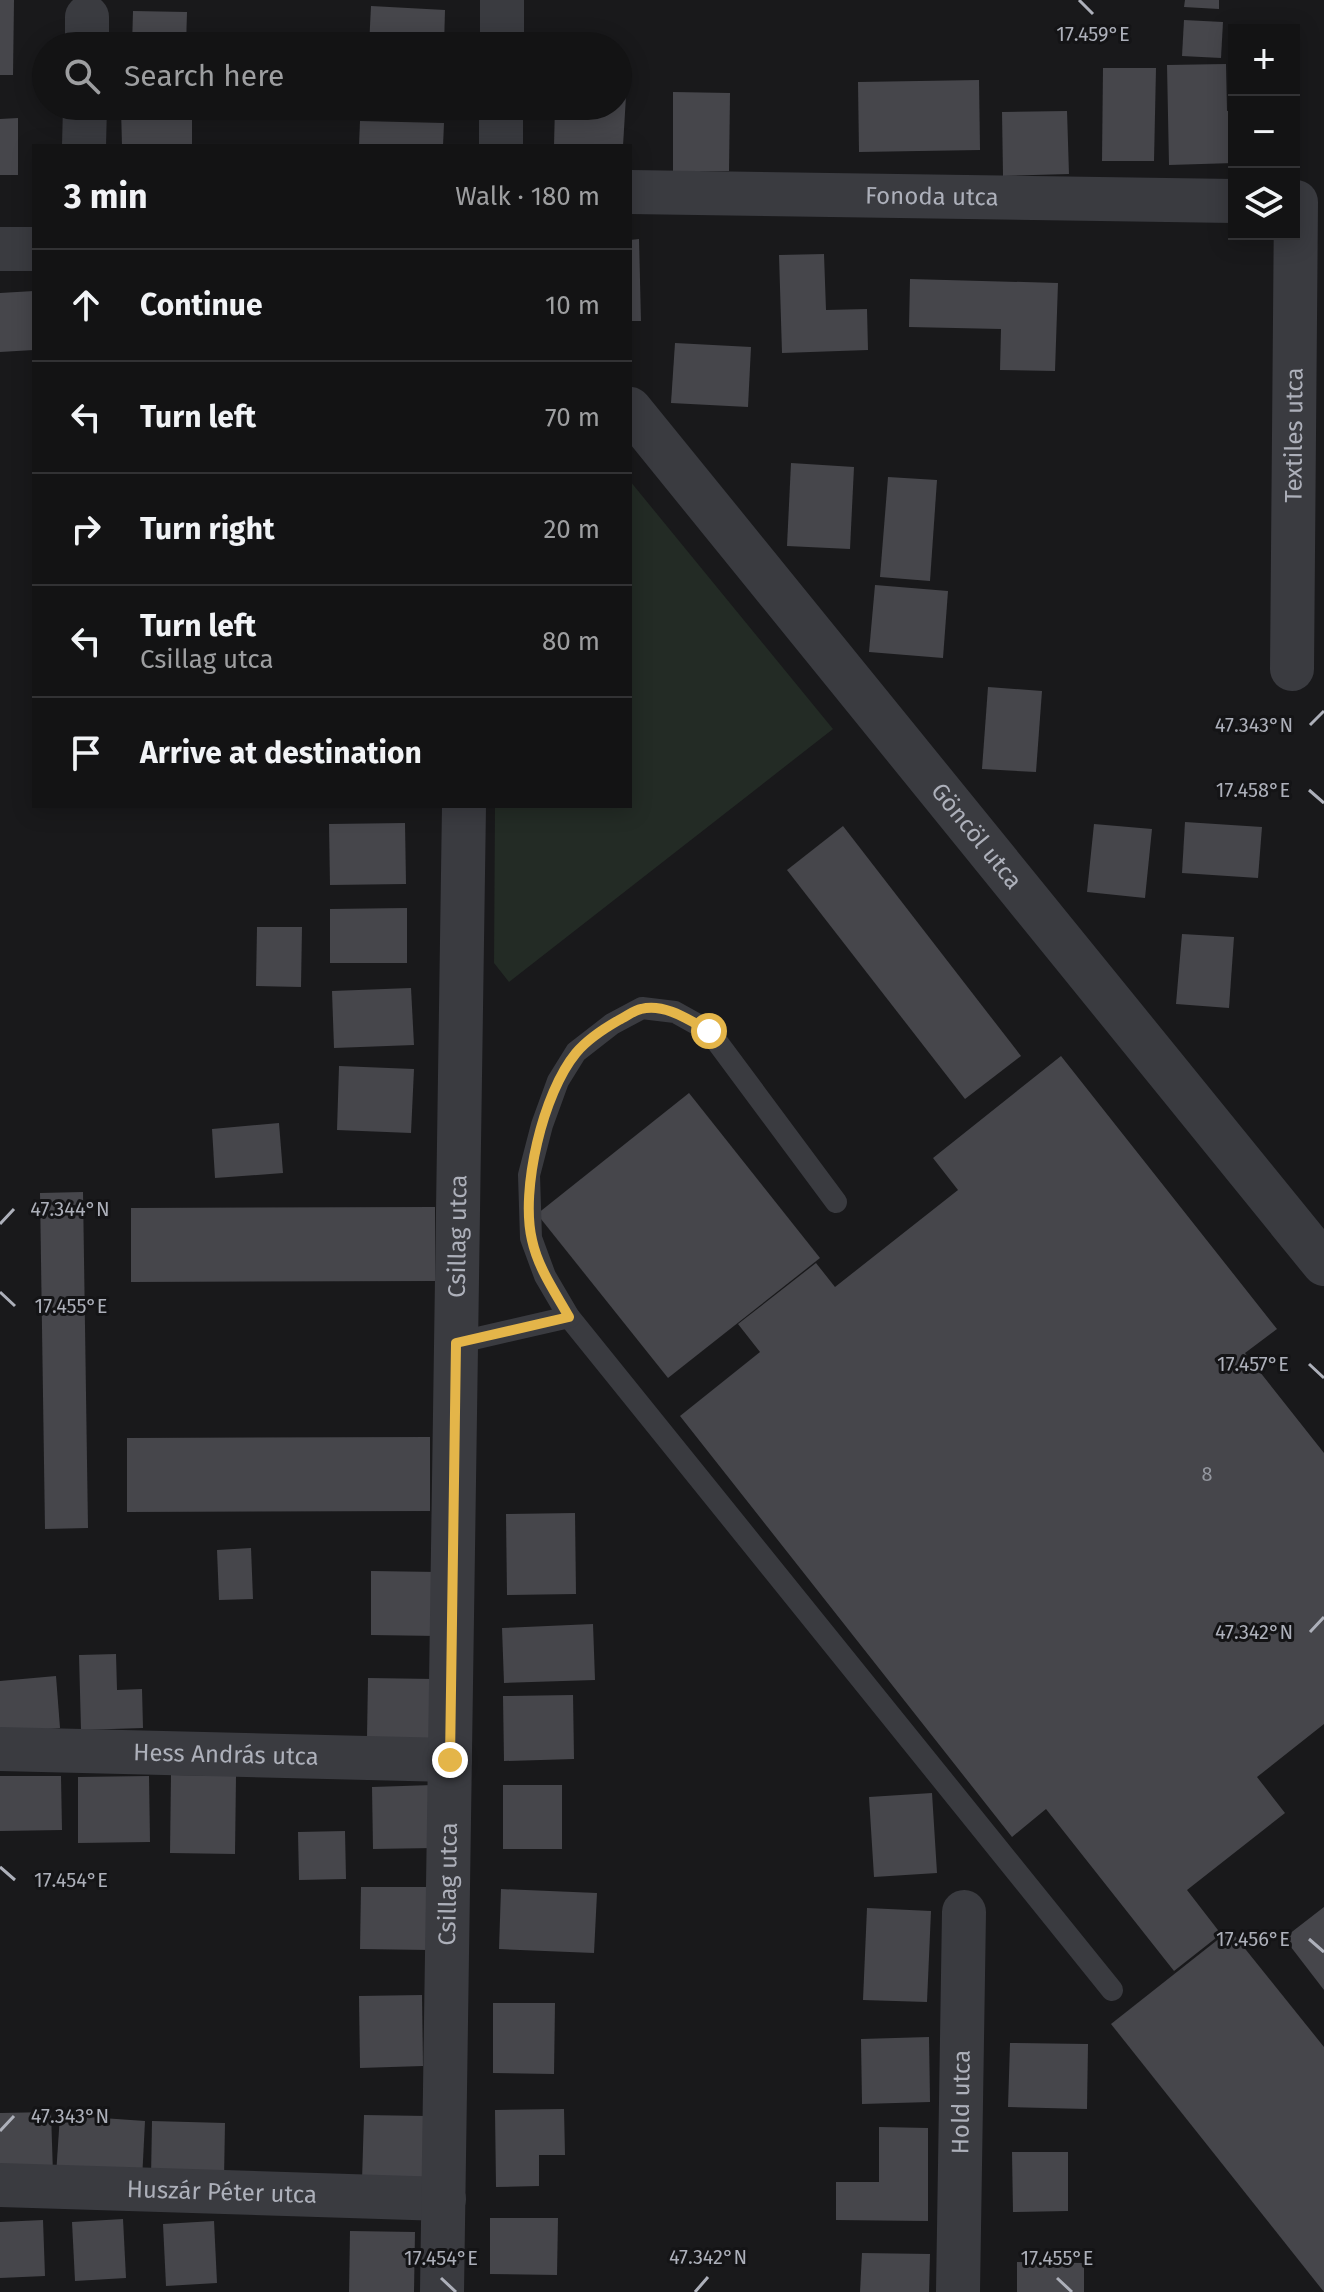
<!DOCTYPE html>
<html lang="en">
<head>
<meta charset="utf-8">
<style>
  body { margin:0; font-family:"Fira Sans",sans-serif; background:#1c1c1d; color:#f1f3f6 }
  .controls { position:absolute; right:24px; top:24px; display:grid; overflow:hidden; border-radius:0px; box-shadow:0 4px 20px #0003 }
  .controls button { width:72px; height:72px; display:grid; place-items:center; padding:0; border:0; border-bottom:2px solid #323234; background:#131314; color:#f1f3f6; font:40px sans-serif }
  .stop { position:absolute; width:24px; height:24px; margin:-18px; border:6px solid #e4b549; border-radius:50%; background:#fff }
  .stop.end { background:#e4b549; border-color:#fff; box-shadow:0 2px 8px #0008 }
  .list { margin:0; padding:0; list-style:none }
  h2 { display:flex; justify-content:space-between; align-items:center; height:104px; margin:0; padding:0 32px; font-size:34px }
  h2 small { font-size:26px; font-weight:400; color:#9d9ea0 }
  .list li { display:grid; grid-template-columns:52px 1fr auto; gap:24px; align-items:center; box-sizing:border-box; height:112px; padding:0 32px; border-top:2px solid #323234 }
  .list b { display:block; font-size:30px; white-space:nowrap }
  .list p { margin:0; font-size:26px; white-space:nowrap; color:#9d9ea0 }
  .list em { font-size:26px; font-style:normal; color:#9d9ea0 }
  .icon { flex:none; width:44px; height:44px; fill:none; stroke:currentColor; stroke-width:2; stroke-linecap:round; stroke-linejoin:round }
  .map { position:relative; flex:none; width:1324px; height:2292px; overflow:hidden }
  .search { position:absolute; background:#131314; box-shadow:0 4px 20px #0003; left:32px; top:32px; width:600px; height:88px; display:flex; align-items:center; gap:20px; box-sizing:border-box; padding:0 28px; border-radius:44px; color:#9d9ea0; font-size:30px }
  .panel { position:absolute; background:#131314; box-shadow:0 4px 20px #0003; left:32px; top:144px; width:600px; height:664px; border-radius:0px }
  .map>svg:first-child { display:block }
</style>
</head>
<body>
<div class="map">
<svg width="1324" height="2292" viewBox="0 0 1324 2292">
  <rect width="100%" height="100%" fill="#19191b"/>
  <polygon fill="#232b25" points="630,481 833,729 509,982 494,963 495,806 630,806"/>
  <g fill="#46464b">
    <polygon points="0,0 14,0 13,75 0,75"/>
    <polygon points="1185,0 1219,0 1219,9 1184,7"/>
    <polygon points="371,6 445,10 444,46 369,46"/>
    <polygon points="133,11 187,12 186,46 132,46"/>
    <polygon points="1184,20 1223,22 1221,58 1182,56"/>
    <polygon points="1226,64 1227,111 1234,110 1234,163 1169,165 1167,65"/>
    <polygon points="1103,68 1156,68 1154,161 1102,161"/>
    <polygon points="979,80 980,150 859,152 858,82"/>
    <polygon points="673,92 730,93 729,171 673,171"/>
    <polygon points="618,96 626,96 623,146 554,146 555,106 618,106"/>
    <polygon points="192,106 192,146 122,146 121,108"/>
    <polygon points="1067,111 1069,174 1003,176 1002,112"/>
    <polygon points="18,118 18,175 0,175 0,119"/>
    <polygon points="360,121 444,123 443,146 359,146"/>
    <polygon points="639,239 641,321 630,321 630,240"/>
    <polygon points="824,254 826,310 867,309 868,350 782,353 779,255"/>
    <polygon points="910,279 1058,283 1055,371 1000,370 1001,329 909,327"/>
    <polygon points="34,291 34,350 0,352 0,293"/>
    <polygon points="675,343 751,347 748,407 671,403"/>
    <polygon points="791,463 854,467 850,549 787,546"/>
    <polygon points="888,477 937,480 930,581 880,577"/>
    <polygon points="875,585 948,591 943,658 869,652"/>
    <polygon points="988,687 1042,691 1036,772 982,769"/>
    <polygon points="1185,822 1262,827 1258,878 1182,873"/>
    <polygon points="405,823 406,884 330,885 329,824"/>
    <polygon points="1094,824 1152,829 1145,898 1087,892"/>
    <polygon points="843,826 1021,1056 965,1099 787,870"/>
    <polygon points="407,908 407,963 330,963 330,909"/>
    <polygon points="257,927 302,927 301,987 256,986"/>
    <polygon points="1182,934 1234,937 1229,1008 1176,1004"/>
    <polygon points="411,988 414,1045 334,1048 332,991"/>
    <polygon points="1061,1056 1277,1329 1245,1353 1324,1453 1324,1724 1257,1777 1285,1813 1187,1890 1221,1934 1174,1971 1046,1809 1012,1837 680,1416 760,1352 738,1324 816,1263 835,1287 958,1190 933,1158"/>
    <polygon points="339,1066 414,1069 411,1133 337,1130"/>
    <polygon points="689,1093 820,1258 668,1378 537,1214"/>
    <polygon points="279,1123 283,1173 215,1178 212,1129"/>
    <polygon points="83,1192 88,1528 45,1529 40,1193"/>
    <polygon points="435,1207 435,1281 131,1282 131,1208"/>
    <polygon points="430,1437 430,1511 127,1512 127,1438"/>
    <polygon points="575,1513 576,1594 507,1595 506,1514"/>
    <polygon points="251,1548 253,1599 219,1600 217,1550"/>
    <polygon points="371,1571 439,1572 438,1636 371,1635"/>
    <polygon points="593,1624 595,1680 504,1683 502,1628"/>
    <polygon points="116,1654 117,1690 142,1689 143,1728 81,1730 79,1655"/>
    <polygon points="56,1676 60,1728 0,1733 0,1681"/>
    <polygon points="368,1678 434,1679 433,1739 367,1737"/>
    <polygon points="573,1695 574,1759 504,1761 503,1696"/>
    <polygon points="171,1775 236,1776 235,1854 170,1853"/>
    <polygon points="0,1776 61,1776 62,1830 0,1831"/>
    <polygon points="149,1776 150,1842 78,1843 78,1777"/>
    <polygon points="433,1785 434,1848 373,1849 372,1787"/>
    <rect x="503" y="1785" width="59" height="64"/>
    <polygon points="932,1793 937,1873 874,1877 869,1797"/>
    <polygon points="345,1831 346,1879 299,1880 298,1832"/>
    <polygon points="361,1887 429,1887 429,1950 360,1949"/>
    <polygon points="501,1889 597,1893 594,1953 499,1949"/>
    <polygon points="1324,1907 1324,1990 1284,1938"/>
    <polygon points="867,1908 931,1911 927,2002 863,2000"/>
    <polygon points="1230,1930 1324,2047 1324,2292 1111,2024"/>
    <polygon points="422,1995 423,2066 360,2068 359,1996"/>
    <polygon points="493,2003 555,2003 554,2074 493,2073"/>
    <polygon points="929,2037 930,2102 862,2104 861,2039"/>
    <polygon points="1010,2043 1088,2044 1087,2109 1008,2107"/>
    <polygon points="564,2109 565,2155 539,2155 539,2186 496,2187 495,2110"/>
    <polygon points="51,2112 53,2174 0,2175 0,2113"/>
    <polygon points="60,2115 145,2121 142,2180 56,2175"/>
    <polygon points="364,2115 428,2116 426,2183 362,2181"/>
    <polygon points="152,2121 225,2123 224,2179 151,2178"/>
    <polygon points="879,2127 928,2128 928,2221 836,2220 836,2182 879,2182"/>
    <polygon points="1012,2152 1068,2152 1068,2211 1013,2212"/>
    <polygon points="490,2218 558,2218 557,2275 490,2274"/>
    <polygon points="123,2219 126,2278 75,2281 72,2222"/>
    <polygon points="43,2220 45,2276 0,2278 0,2222"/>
    <polygon points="214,2221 217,2283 166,2286 163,2224"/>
    <polygon points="350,2231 415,2232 414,2292 349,2292"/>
    <polygon points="862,2253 930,2254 929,2292 860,2292"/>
    <polygon points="1017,2262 1084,2263 1084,2292 1017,2292"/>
  </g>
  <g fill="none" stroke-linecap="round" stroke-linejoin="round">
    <g stroke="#3a3b40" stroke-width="22">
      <polyline points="836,1202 709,1031 675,1012 642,1008 612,1024 576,1052 558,1081 542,1125 529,1175 531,1238 545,1276 569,1317 1112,1990"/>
      <polyline points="456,1343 569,1317"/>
    </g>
    <g stroke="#3a3b40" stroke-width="44">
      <polyline points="87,46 87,17"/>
      <polyline points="502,46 502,0"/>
      <polyline points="84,146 85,106"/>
      <polyline points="501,146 501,106"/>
      <path id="s1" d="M630,192L1234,201"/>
      <polyline points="0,249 34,249"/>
      <path id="s2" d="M630,409L1324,1264"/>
      <path id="s3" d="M1292,669L1296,202"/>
      <path id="s4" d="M0,1749L450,1760"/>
      <path id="s5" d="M0,2185L444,2199"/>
      <path id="s6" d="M442,2292L464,806"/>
      <path id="s7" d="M958,2292L964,1912"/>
    </g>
  </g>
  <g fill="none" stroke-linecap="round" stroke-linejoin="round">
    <path stroke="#e4b549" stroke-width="10" d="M450,1760L456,1343L569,1317C555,1292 538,1268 532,1240C520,1190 543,1093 576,1053C586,1041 605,1028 619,1020C626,1017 634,1010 641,1009C665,1003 689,1020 709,1031"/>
  </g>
  <path fill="none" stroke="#adb0ba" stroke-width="3" d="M1079,0L1093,14M1310,725L1324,711M1309,790L1324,803M0,1224L14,1209M0,1292L15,1306M1309,1364L1324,1378M1310,1632L1324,1617M0,1867L15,1880M1309,1939L1324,1952M0,2131L14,2116M441,2278L456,2292M1057,2278L1072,2292M695,2292L708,2277"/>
  <g text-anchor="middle" stroke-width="6" stroke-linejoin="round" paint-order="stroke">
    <g font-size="20" fill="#93969e">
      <text x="1207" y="1481">8</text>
    </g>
    <g font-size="24" fill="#adb0ba" stroke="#141416">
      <text dy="8" stroke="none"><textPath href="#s1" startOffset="302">Fonoda utca</textPath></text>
      <text dy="8" stroke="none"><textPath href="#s3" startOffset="234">Textiles utca</textPath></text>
      <text dy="8" stroke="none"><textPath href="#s2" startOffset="550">Göncöl utca</textPath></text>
      <text dy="8" stroke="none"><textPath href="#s6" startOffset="1056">Csillag utca</textPath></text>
      <text dy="8" stroke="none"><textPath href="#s4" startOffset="226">Hess András utca</textPath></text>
      <text dy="8" stroke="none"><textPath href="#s6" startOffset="408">Csillag utca</textPath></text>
      <text dy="8" stroke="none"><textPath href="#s7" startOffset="190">Hold utca</textPath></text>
      <text dy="8" stroke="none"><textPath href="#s5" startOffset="222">Huszár Péter utca</textPath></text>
    </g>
  </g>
  <g font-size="20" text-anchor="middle" fill="#adb0ba" stroke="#141416" stroke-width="6" stroke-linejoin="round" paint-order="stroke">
    <text x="1093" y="41">17.459°E</text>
    <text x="1254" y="732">47.343°N</text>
    <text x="1253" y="797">17.458°E</text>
    <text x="70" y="1216">47.344°N</text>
    <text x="71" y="1313">17.455°E</text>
    <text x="1253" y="1371">17.457°E</text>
    <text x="1254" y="1639">47.342°N</text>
    <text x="71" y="1887">17.454°E</text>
    <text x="1253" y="1946">17.456°E</text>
    <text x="70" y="2123">47.343°N</text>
    <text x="708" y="2264">47.342°N</text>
    <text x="441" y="2265">17.454°E</text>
    <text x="1057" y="2265">17.455°E</text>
  </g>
</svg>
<div class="controls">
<button>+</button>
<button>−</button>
<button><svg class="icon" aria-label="layers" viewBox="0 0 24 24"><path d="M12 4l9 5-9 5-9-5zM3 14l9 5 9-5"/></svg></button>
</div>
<div class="stop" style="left:709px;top:1031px"></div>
<div class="stop end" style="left:450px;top:1760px"></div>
<div class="search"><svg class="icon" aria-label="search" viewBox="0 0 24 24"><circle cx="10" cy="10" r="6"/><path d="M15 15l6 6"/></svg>Search here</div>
<section class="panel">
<h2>3 min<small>Walk · 180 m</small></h2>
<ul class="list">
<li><svg class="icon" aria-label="ahead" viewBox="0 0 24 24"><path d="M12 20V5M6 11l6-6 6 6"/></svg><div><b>Continue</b></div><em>10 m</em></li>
<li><svg class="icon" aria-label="left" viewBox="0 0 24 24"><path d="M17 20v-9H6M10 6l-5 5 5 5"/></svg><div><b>Turn left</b></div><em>70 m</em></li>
<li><svg class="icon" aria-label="right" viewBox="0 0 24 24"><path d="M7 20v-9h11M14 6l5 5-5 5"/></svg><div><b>Turn right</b></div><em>20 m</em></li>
<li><svg class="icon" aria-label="left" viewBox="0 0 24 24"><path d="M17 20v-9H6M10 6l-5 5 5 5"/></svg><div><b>Turn left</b><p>Csillag utca</p></div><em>80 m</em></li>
<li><svg class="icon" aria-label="arrive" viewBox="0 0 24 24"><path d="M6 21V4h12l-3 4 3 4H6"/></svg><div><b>Arrive at destination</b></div></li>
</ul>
</section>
</div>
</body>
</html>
